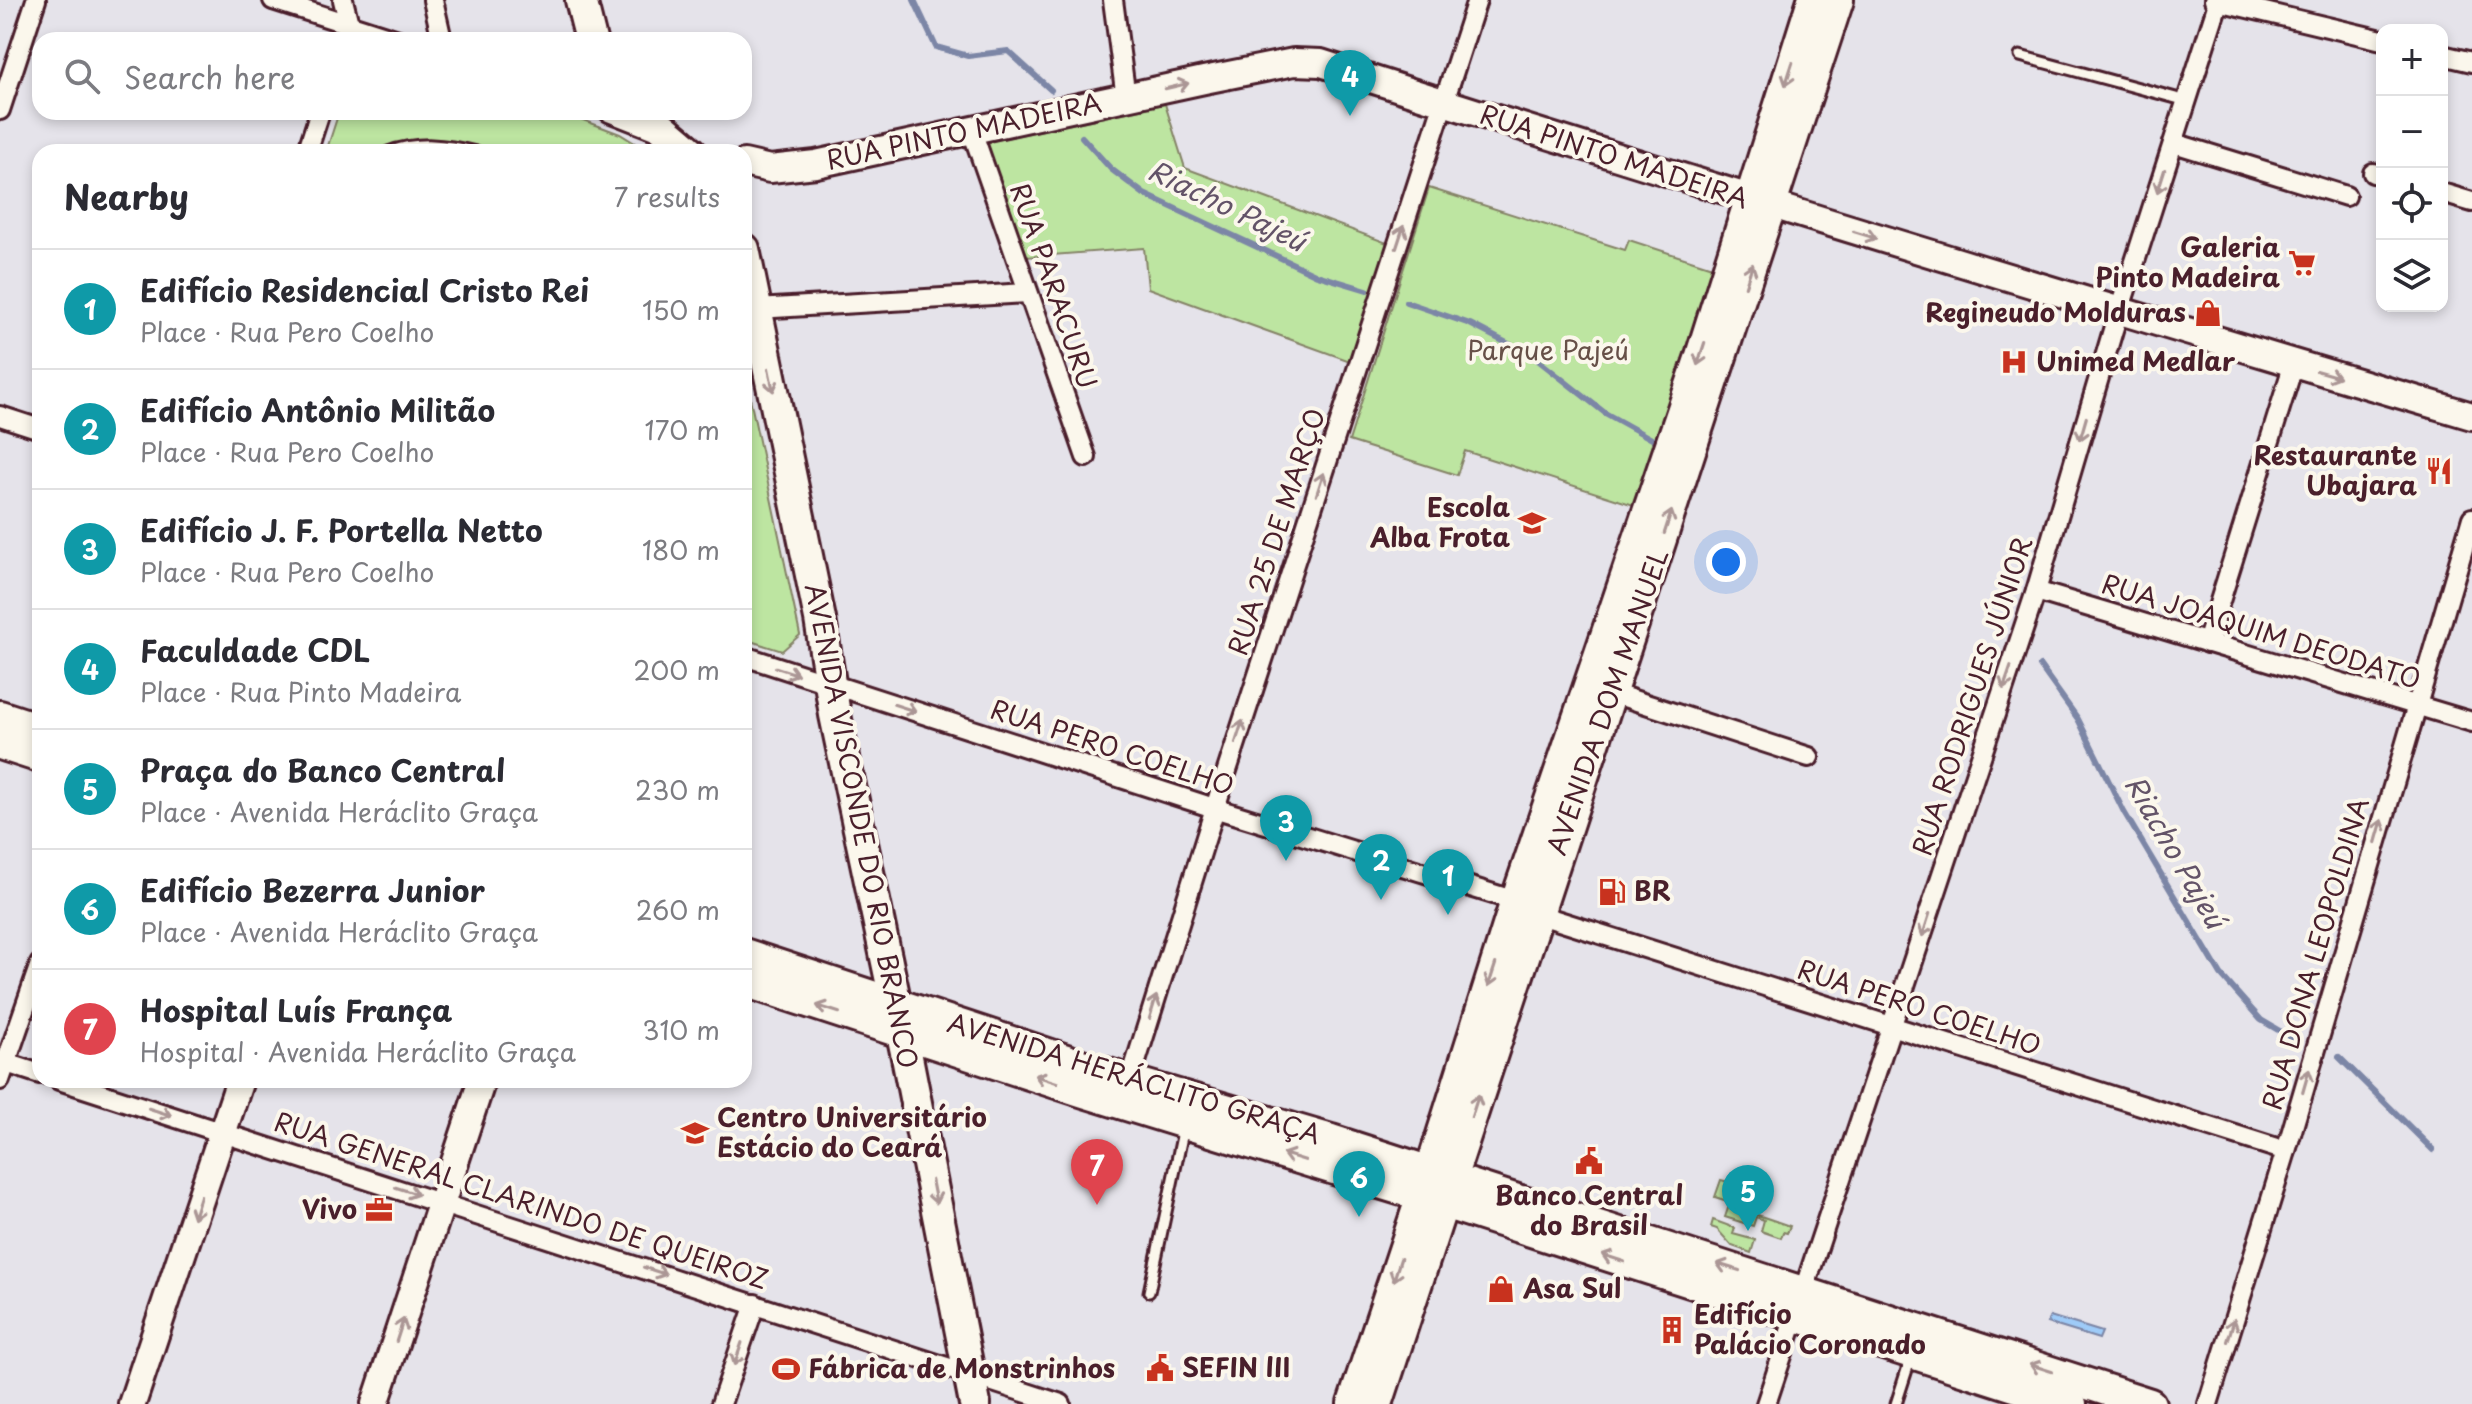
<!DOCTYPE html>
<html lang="en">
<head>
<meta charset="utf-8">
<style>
  body { margin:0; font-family:"Playpen Sans",sans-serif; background:#f7f7f7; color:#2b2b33 }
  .controls { position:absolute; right:24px; top:24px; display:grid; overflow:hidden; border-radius:16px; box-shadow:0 4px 12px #0003 }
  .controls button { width:72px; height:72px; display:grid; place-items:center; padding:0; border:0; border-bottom:2px solid #e1e1e2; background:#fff; color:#2b2b33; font:40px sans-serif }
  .you { position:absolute; left:1726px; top:562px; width:28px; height:28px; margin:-20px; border:6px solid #fff; border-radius:50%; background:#1a73e8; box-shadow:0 0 0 12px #1a73e833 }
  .badge { display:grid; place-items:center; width:52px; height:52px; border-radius:50%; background:#c8321e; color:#fff; font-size:26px; font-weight:700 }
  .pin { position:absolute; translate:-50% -66px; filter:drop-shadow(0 2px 4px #0008) }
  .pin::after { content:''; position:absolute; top:42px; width:28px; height:24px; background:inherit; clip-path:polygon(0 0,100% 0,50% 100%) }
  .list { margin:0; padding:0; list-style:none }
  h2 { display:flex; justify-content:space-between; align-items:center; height:104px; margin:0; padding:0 32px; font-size:34px }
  h2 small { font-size:26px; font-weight:400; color:#7c7c81 }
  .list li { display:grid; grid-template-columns:52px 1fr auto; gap:24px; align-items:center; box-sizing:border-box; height:120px; padding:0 32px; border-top:2px solid #e1e1e2 }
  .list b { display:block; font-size:30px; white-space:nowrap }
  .list p { margin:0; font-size:26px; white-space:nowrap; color:#7c7c81 }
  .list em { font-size:26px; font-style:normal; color:#7c7c81 }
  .icon { flex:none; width:44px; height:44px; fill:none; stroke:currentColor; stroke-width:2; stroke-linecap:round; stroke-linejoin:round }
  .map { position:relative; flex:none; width:2472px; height:1404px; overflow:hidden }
  .search { position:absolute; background:#fff; box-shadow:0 4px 12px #0003; left:32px; top:32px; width:720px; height:88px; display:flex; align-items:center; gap:20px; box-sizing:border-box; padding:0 28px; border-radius:24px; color:#7c7c81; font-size:30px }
  .panel { position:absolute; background:#fff; box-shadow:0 4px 12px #0003; left:32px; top:144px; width:720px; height:944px; border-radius:24px }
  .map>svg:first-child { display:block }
</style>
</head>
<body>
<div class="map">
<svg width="2472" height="1404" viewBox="0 0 2472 1404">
  <rect width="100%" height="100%" fill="#e5e3ea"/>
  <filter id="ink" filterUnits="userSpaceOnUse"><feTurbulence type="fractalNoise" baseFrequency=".0125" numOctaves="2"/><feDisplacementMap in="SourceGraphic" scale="16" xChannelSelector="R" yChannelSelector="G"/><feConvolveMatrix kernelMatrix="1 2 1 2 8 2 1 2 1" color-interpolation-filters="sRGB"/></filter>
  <g filter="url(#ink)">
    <g fill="#bde5a1" stroke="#848266" stroke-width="2">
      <polygon points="1165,104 1185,168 1390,244 1350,361 1148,288 1144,248 1026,257 987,142"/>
      <polygon points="339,112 562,112 620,134 649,152 326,152"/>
      <polygon points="1429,188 1625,250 1629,240 1715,268 1640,507 1465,451 1457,475 1349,441"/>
      <polygon points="744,370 800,635 782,651 744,639"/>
      <polygon points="1721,1180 1732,1183 1731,1189 1735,1190 1737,1184 1741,1186 1734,1207 1790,1226 1787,1233 1783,1232 1781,1238 1761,1231 1764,1220 1756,1217 1753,1226 1725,1217 1733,1194 1730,1193 1727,1201 1715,1197"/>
      <polygon points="1713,1220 1735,1228 1733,1234 1755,1240 1751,1253 1732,1246 1717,1229 1711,1227"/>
    </g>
    <polygon fill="#9ecbf8" stroke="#7c86a6" stroke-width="2" points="2050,1316 2102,1332 2099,1339 2047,1323"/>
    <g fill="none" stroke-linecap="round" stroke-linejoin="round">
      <g stroke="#7c86a6" stroke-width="6">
        <polyline points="914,0 936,47 968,56 1008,51 1051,90"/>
        <polyline points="1082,137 1111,169 1144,194 1317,275 1367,290"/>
        <polyline points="1406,302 1470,324 1534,357 1605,413 1659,443"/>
        <polyline points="2040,666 2078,719 2124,812 2221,975 2261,1020 2295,1040"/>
        <polyline points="2339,1057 2433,1150"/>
      </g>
      <g stroke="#4a1f2b" stroke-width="15">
        <g id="lane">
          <polyline points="2020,56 2187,101"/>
          <path d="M388,152C419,141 445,144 476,152"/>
          <polyline points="1149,1292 1184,1127"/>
          <polyline points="1896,1404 1911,1357"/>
        </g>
      </g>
      <g stroke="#4a1f2b" stroke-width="24">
        <g id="street">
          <polyline points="273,0 398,40"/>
          <polyline points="343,0 349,24 344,40"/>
          <polyline points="433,0 442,40"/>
          <polyline points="1113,0 1126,98"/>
          <polyline points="2214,0 2382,40"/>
          <polyline points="2442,55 2472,62"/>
          <polyline points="0,110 36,0"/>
          <polyline points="609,112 655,130"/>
          <polyline points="972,131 1086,457"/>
          <polyline points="2174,143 2346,196"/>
          <polyline points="307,152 320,112"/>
          <polyline points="2373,173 2382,175"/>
          <polyline points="2442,193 2472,202"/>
          <polyline points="757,309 1027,293"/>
          <polyline points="0,416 40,429"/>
          <polyline points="2036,591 2472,722"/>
          <polyline points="2207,643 2294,363"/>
          <polyline points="744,656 1214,808 1516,901"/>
          <polyline points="1612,693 1809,757"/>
          <polyline points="1537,914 2286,1151"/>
          <polyline points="0,1061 40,1074"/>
          <polyline points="0,1080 40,964"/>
          <polyline points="59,1080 1061,1404"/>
          <polyline points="1130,1081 1221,789 1477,0"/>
          <polyline points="721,1404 755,1304"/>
          <polyline points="1766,1404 2036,591 2113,330 2219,0"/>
          <polyline points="2208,1404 2286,1151 2472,518"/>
        </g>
      </g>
      <g stroke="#4a1f2b" stroke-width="32">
        <g id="secondary">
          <path d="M744,163L770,169L816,164L1204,80L1294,62L1321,63C1703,186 2087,302 2472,416"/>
          <polyline points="132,1404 240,1080"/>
          <polyline points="375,1404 482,1080"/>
        </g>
      </g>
      <g stroke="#4a1f2b" stroke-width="36">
        <g id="primary">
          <polyline points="581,0 591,40"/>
          <polyline points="644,112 691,152"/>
          <polyline points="744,249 820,619 835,715 907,1057 975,1404"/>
          <polyline points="0,716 40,729"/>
          <polyline points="0,744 40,757"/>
          <polyline points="744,954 1130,1081 1331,1140 2150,1404"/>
          <polyline points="744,981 1084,1092 1422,1196 2071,1404"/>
          <polyline points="1353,1404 1436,1154 1516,901 1700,359 1813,0"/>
          <polyline points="1377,1404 1838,0"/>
        </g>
      </g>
      <use href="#lane" stroke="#fbf7ec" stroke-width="9"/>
      <use href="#street" stroke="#fbf7ec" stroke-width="18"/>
      <use href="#secondary" stroke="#fbf7ec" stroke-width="26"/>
      <use href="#primary" stroke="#fbf7ec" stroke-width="30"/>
    </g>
    <defs><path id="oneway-shaft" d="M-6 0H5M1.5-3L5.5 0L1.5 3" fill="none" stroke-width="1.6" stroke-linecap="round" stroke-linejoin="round" transform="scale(2)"/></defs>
    <g stroke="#ab9695">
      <use href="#oneway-shaft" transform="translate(1789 74) rotate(108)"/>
      <use href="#oneway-shaft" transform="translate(1177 86) rotate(-13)"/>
      <use href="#oneway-shaft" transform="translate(2161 181) rotate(108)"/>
      <use href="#oneway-shaft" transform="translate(1865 235) rotate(17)"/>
      <use href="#oneway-shaft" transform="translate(1400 237) rotate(-72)"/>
      <use href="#oneway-shaft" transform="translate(1749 275) rotate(-72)"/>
      <use href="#oneway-shaft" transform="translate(1701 354) rotate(108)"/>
      <use href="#oneway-shaft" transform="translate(2328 374) rotate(16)"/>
      <use href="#oneway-shaft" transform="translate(771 380) rotate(78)"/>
      <use href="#oneway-shaft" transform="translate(2083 429) rotate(106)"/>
      <use href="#oneway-shaft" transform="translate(1320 484) rotate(-72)"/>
      <use href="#oneway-shaft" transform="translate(1668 522) rotate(-72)"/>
      <use href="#oneway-shaft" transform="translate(787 671) rotate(18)"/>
      <use href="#oneway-shaft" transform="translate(2007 678) rotate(109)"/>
      <use href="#oneway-shaft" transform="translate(905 708) rotate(18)"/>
      <use href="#oneway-shaft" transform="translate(1239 732) rotate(-72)"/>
      <use href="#oneway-shaft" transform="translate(2379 831) rotate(-74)"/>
      <use href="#oneway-shaft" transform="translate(1926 925) rotate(108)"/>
      <use href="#oneway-shaft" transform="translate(1492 975) rotate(108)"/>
      <use href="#oneway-shaft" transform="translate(1153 1007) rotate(-73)"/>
      <use href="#oneway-shaft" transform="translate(828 1009) rotate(-162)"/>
      <use href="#oneway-shaft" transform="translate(1046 1079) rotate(-162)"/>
      <use href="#oneway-shaft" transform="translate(2306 1081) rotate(-74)"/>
      <use href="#oneway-shaft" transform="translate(1475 1106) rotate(-72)"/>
      <use href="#oneway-shaft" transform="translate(160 1112) rotate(18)"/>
      <use href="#oneway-shaft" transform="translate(1294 1157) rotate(-163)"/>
      <use href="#oneway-shaft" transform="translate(407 1191) rotate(18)"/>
      <use href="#oneway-shaft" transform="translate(934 1192) rotate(79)"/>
      <use href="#oneway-shaft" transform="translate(197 1207) rotate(108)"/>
      <use href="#oneway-shaft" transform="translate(1613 1258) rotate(-162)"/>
      <use href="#oneway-shaft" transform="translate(1728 1267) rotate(-163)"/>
      <use href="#oneway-shaft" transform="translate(1397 1270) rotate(108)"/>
      <use href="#oneway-shaft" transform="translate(655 1271) rotate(18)"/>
      <use href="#oneway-shaft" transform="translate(400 1330) rotate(-72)"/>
      <use href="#oneway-shaft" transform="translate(2231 1330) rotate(-73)"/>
      <use href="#oneway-shaft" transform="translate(738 1354) rotate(109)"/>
      <use href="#oneway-shaft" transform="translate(2041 1368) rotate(-162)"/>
    </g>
  </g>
  <defs>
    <g id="supermarket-bare" transform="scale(2.16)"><path d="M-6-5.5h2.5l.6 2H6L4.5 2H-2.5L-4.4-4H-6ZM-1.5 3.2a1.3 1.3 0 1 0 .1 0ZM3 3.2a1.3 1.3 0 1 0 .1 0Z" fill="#c8321e" stroke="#fbf7ec" stroke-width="2.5" paint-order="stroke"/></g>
    <g id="shop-bare" transform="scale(2.16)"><path d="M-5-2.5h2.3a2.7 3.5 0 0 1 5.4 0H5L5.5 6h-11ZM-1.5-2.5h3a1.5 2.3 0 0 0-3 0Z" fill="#c8321e" stroke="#fbf7ec" stroke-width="2.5" paint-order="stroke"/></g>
    <g id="hospital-bare" transform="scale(2.16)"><path d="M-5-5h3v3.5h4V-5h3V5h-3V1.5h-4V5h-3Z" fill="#c8321e" stroke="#fbf7ec" stroke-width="2.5" paint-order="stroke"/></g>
    <g id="restaurant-bare" transform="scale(2.16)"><path d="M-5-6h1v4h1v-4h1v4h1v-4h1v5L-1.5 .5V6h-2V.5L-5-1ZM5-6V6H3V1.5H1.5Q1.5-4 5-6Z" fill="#c8321e" stroke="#fbf7ec" stroke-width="2.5" paint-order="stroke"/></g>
    <g id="school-bare" transform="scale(2.16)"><path d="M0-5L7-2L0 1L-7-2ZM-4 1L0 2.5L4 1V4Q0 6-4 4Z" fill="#c8321e" stroke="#fbf7ec" stroke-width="2.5" paint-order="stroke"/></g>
    <g id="fuel-bare" transform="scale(2.16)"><path d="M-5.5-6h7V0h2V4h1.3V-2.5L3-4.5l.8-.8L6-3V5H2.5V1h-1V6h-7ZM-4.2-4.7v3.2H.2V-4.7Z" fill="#c8321e" stroke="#fbf7ec" stroke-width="2.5" paint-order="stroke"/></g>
    <g id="university-bare" transform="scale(2.16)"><path d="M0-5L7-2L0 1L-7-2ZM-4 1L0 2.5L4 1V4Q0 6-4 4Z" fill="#c8321e" stroke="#fbf7ec" stroke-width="2.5" paint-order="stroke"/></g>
    <g id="civic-bare" transform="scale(2.16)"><path d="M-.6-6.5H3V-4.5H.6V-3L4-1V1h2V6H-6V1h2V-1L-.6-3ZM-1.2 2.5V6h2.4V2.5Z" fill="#c8321e" stroke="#fbf7ec" stroke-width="2.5" paint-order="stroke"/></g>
    <g id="office-bare" transform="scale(2.16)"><path d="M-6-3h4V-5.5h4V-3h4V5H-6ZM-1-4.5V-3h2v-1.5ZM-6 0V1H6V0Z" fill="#c8321e" stroke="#fbf7ec" stroke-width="2.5" paint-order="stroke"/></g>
    <g id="building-bare" transform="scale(2.16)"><path d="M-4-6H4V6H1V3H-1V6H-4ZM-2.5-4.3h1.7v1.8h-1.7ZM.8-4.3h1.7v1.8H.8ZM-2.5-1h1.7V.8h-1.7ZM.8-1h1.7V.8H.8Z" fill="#c8321e" stroke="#fbf7ec" stroke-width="2.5" paint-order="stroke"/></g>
    <g id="stadium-bare" transform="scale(2.16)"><path d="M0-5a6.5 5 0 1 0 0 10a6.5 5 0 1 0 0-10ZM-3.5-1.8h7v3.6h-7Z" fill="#c8321e" stroke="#fbf7ec" stroke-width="2.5" paint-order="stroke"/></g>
  </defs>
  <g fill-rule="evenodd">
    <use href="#supermarket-bare" x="2302" y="263"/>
    <use href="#shop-bare" x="2208" y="313"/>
    <use href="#hospital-bare" x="2014" y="362"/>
    <use href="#restaurant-bare" x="2439" y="471"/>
    <use href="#school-bare" x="1532" y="523"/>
    <use href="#fuel-bare" x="1612" y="892"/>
    <use href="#university-bare" x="695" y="1133"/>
    <use href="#civic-bare" x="1589" y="1161"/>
    <use href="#office-bare" x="379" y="1210"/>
    <use href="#shop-bare" x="1501" y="1289"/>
    <use href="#building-bare" x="1672" y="1330"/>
    <use href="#civic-bare" x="1160" y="1368"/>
    <use href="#stadium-bare" x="786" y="1369"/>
  </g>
  <g text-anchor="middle" stroke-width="8" stroke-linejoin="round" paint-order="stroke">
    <g font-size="26" fill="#4a1f2b" stroke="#fbf7ec">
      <text transform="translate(964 132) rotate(-12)" y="9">RUA PINTO MADEIRA</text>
      <text transform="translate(1614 157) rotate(18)" y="9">RUA PINTO MADEIRA</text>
      <text transform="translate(1053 286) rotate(71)" y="9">RUA PARACURU</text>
      <text transform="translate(1277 532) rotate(-72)" y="9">RUA 25 DE MARÇO</text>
      <text transform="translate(2261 632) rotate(17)" y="9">RUA JOAQUIM DEODATO</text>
      <text transform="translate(1973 696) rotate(-72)" y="9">RUA RODRIGUES JÚNIOR</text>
      <text transform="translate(1608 702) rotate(-71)" y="9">AVENIDA DOM MANUEL</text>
      <text transform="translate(1112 748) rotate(18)" y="9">RUA PERO COELHO</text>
      <text transform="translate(861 826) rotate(79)" y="9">AVENIDA VISCONDE DO RIO BRANCO</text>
      <text transform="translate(2316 954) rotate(-74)" y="9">RUA DONA LEOPOLDINA</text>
      <text transform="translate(1919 1008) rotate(18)" y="9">RUA PERO COELHO</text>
      <text transform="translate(1134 1079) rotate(17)" y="9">AVENIDA HERÁCLITO GRAÇA</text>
      <text transform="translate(521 1201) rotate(18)" y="9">RUA GENERAL CLARINDO DE QUEIROZ</text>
    </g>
    <g font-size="26" font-weight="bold" fill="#4a1f2b" stroke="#fbf7ec" text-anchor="start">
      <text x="2280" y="257" text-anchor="end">Galeria<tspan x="2280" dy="30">Pinto Madeira</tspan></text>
      <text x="2186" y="322" text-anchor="end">Regineudo Molduras</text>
      <text x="2036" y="371">Unimed Medlar</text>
      <text x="2417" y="465" text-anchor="end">Restaurante<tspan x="2417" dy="30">Ubajara</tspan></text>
      <text x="1510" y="517" text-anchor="end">Escola<tspan x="1510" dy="30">Alba Frota</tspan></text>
      <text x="1634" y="901">BR</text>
      <text x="717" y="1127">Centro Universitário<tspan x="717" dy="30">Estácio do Ceará</tspan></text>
      <text x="1589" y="1205" text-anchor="middle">Banco Central<tspan x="1589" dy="30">do Brasil</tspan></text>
      <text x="357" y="1219" text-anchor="end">Vivo</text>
      <text x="1523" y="1298">Asa Sul</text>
      <text x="1694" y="1324">Edifício<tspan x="1694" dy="30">Palácio Coronado</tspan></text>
      <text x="1182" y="1377">SEFIN III</text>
      <text x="808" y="1378">Fábrica de Monstrinhos</text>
    </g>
    <g font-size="26" fill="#675048" stroke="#fbf7ec">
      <text x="1548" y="360">Parque Pajeú</text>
    </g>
    <g font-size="28" font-style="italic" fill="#635368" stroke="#fbf7ec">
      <text transform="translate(1227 206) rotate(26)" y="10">Riacho Pajeú</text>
      <text transform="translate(2175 852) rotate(60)" y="10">Riacho Pajeú</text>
    </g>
  </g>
</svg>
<div class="controls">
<button>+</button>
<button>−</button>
<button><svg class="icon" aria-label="locate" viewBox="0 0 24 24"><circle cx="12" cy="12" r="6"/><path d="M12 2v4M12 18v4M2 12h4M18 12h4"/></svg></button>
<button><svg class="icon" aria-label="layers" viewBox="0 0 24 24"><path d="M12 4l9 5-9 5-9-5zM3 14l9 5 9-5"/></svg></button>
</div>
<div class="you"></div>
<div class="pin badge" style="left:1448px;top:915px;background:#0f9aa8">1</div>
<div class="pin badge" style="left:1381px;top:900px;background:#0f9aa8">2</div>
<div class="pin badge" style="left:1286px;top:861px;background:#0f9aa8">3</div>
<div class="pin badge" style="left:1350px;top:116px;background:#0f9aa8">4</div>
<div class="pin badge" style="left:1748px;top:1231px;background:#0f9aa8">5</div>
<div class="pin badge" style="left:1359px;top:1217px;background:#0f9aa8">6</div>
<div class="pin badge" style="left:1097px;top:1205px;background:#e0444e">7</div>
<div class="search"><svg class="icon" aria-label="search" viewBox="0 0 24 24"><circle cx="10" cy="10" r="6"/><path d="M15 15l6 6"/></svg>Search here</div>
<section class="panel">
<h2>Nearby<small>7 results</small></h2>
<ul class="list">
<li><span class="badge" style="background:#0f9aa8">1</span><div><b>Edifício Residencial Cristo Rei</b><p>Place · Rua Pero Coelho</p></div><em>150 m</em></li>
<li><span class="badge" style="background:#0f9aa8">2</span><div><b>Edifício Antônio Militão</b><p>Place · Rua Pero Coelho</p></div><em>170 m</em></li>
<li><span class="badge" style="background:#0f9aa8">3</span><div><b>Edifício J. F. Portella Netto</b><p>Place · Rua Pero Coelho</p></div><em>180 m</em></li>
<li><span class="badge" style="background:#0f9aa8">4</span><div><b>Faculdade CDL</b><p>Place · Rua Pinto Madeira</p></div><em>200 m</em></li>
<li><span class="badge" style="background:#0f9aa8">5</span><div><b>Praça do Banco Central</b><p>Place · Avenida Heráclito Graça</p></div><em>230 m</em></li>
<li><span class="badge" style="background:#0f9aa8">6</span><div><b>Edifício Bezerra Junior</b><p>Place · Avenida Heráclito Graça</p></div><em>260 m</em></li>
<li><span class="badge" style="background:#e0444e">7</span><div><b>Hospital Luís França</b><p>Hospital · Avenida Heráclito Graça</p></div><em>310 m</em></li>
</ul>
</section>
</div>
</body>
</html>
